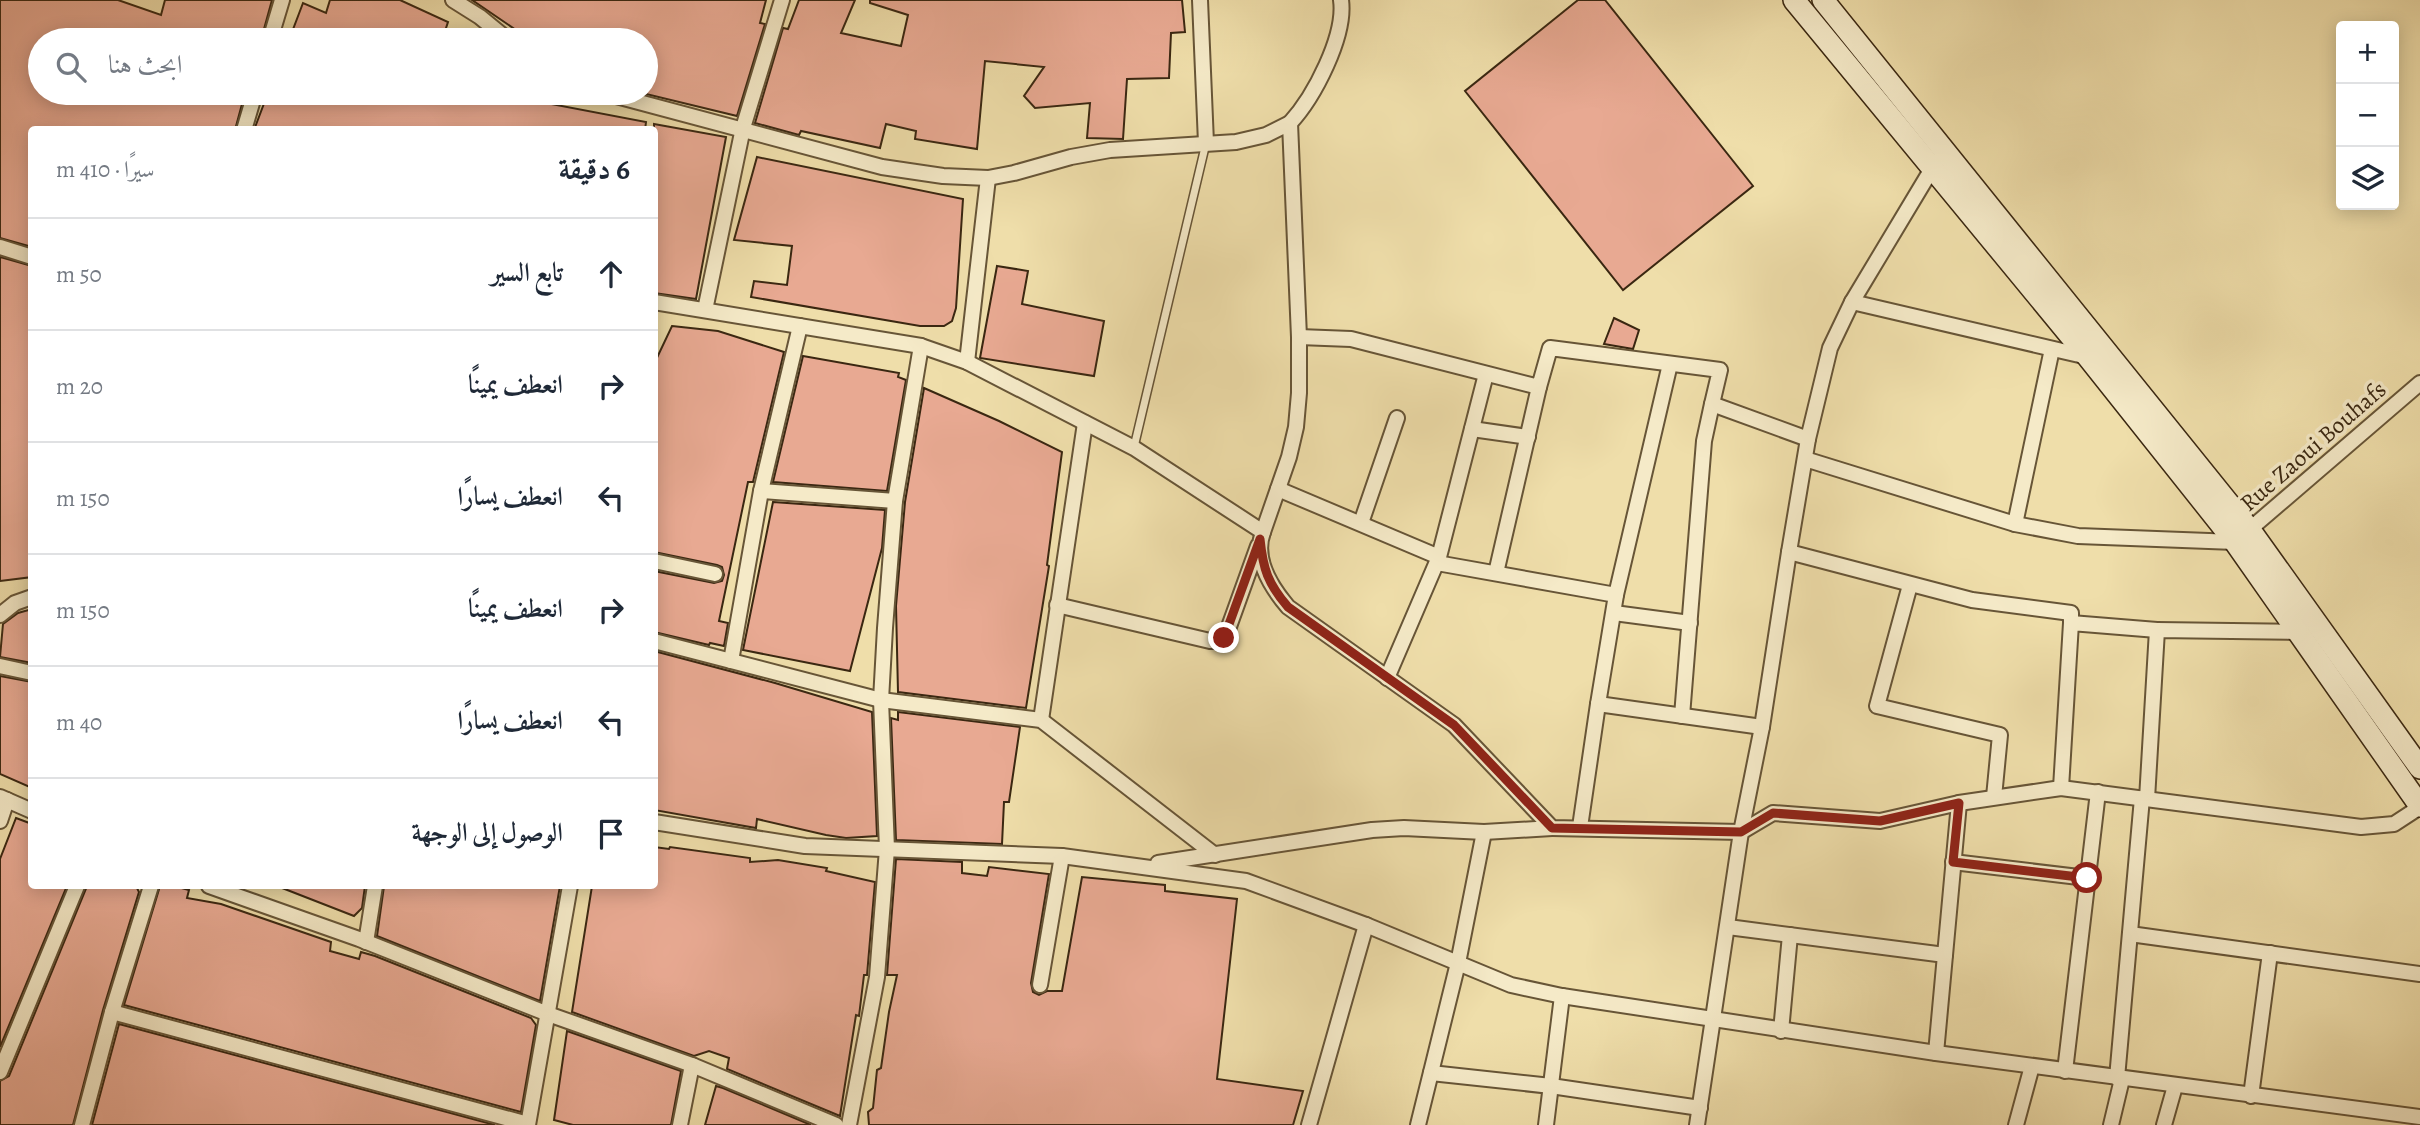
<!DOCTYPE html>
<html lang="ar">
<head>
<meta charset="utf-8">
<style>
  body { margin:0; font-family:Alegreya,Amiri,serif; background:#f2f2f3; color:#1f2937; direction:rtl }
  .controls { position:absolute; right:21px; top:21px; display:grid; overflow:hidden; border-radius:7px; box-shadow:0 4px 18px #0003 }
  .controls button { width:63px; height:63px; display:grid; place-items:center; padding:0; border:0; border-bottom:2px solid #e0e1e3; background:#fff; color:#1f2937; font:35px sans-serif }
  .stop { position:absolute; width:21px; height:21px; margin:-16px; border:5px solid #8f2418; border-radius:50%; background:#fff }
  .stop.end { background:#8f2418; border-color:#fff; box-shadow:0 2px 7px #0008 }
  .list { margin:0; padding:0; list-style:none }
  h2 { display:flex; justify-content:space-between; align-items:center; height:91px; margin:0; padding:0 28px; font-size:30px }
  h2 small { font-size:23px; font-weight:400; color:#747a83 }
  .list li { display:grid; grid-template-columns:46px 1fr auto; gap:21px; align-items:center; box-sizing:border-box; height:112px; padding:0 28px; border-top:2px solid #e0e1e3 }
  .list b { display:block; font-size:26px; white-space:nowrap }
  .list em { font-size:23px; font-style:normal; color:#747a83 }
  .icon { flex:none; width:38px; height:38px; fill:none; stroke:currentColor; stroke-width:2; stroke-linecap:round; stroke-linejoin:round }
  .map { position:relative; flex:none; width:2420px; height:1125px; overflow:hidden; direction:ltr }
  .search { position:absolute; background:#fff; box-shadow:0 4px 18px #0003; left:28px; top:28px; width:630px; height:77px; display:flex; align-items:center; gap:18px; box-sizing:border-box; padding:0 24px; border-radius:38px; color:#747a83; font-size:26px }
  .panel { position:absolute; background:#fff; box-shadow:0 4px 18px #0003; left:28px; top:126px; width:630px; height:763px; border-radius:7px; direction:rtl }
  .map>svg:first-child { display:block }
</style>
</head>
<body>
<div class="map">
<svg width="2420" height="1125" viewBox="0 0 2420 1125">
  <rect width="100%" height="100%" fill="#efdeaa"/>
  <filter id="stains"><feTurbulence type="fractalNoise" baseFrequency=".00286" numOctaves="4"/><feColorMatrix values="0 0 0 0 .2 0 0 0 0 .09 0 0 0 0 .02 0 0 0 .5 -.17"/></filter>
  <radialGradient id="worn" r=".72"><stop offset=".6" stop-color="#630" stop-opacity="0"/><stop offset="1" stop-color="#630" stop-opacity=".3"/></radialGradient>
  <g fill="#e8a992" stroke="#3a2711" stroke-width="2">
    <polygon points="0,0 118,0 161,15 165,0 272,0 261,40 40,40 40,93 245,93 235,130 32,130 32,247 0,238"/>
    <polygon points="330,0 400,0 448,22 442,40 289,40 303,3 326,13"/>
    <polygon points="472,0 766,0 760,23 765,24 737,116 646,94 646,40 553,40 516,30"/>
    <polygon points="799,0 855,0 841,33 901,46 908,15 870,3 870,0 1182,0 1185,32 1171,33 1169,78 1127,79 1123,139 1087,138 1090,103 1035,108 1024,96 1044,67 985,61 977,149 915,139 916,131 886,124 880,148 801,131 799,135 755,123 783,28 788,29"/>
    <polygon points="1578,0 1605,0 1753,186 1623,290 1465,91"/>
    <polygon points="268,93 493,93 646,122 645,130 254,130"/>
    <polygon points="654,124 726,137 696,299 654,293"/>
    <polygon points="757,157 963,199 956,308 952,321 944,326 920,326 751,297 754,281 787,285 792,246 734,240"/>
    <polygon points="0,257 32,266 32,577 0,581"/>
    <polygon points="997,266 1028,271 1022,304 1104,321 1094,376 980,358"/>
    <polygon points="1614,318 1639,330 1633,349 1604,344"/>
    <polygon points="672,326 718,331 784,352 753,482 748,482 719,621 728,623 724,646 710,643 709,645 654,632 654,571 714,583 722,581 724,575 722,567 717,565 654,552 654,364"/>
    <polygon points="803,356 899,373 898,377 906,380 887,491 773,482"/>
    <polygon points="924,388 999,421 1062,452 1047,565 1049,566 1026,708 898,692 896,606 905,502"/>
    <polygon points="773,502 885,510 882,548 850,671 743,650"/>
    <polygon points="32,609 32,663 0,657 3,624 18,613"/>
    <polygon points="654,651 775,683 872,712 877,836 846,838 826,835 757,819 756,828 654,810"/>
    <polygon points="0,676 32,682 32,788 0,774"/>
    <polygon points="898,712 1020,727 1009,802 1004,802 1002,844 896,840 891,718 898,720"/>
    <polygon points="16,818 32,824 32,886 67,886 0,1047 0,859"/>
    <polygon points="654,847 669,849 670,847 750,858 750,862 778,860 827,868 826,871 875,882 867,975 864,975 859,1016 856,1015 840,1116 727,1069 729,1058 709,1051 694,1056 572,1012 592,886 654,886"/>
    <polygon points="896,859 962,862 962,873 987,876 989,867 1049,874 1031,983 1033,992 1039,995 1047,991 1062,991 1082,877 1165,885 1165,891 1237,899 1217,1079 1303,1091 1293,1125 869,1125 868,1112 873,1108 877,1070 881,1068 889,1012 897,975 887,975"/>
    <polygon points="87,886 136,886 139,892 103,1010 73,1125 0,1125 0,1081 9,1076"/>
    <polygon points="160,886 174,886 189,890 187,898 221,904 331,942 330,951 359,959 361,952 375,956 531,1018 536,1025 521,1112 124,1005"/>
    <polygon points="277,886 365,886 362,908 354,916"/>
    <polygon points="384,886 560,886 540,1001 377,936"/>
    <polygon points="119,1024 495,1125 92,1125"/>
    <polygon points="567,1031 681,1071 671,1125 573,1125 554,1120"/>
    <polygon points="716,1086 723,1088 811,1125 705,1125"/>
  </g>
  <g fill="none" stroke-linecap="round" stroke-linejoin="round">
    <g stroke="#675537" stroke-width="10">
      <polyline id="lane" points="1134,447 1206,143"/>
    </g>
    <g stroke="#675537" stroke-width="18">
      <g id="street">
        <polyline points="453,0 480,17 508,40"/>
        <polyline points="1200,0 1206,143"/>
        <polyline points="270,40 282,0"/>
        <polyline points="605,93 882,167 943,176 988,178 1014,173 1071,157 1110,150 1236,142 1266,135 1290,123 1299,337 1299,393 1296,427 1289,457 1263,532"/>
        <path d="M1290,123C1314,97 1346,36 1341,0"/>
        <polyline points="244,130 255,93"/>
        <polyline points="0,247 32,257"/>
        <path d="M654,302L921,346L967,362L1134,448L1263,532C1253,559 1271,587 1288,607L1454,725L1552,828L1741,832L1773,813L1880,821L1959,803L2061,788L2361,827L2394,824L2420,807"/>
        <polyline points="1852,302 2088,357"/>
        <polyline points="705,310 743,128 782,0"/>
        <polyline points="1299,337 1351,339 1539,387 1550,348 1720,370 1712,404 1808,439"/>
        <polyline points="967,362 988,178"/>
        <polyline points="1472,429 1528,437"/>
        <polyline points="1805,459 2015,524 2078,536 2235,542 2420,383"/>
        <polyline points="1278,489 1439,557"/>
        <polyline points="761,491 895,501"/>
        <polyline points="1361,523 1397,418"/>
        <polyline points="2015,524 2052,349"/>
        <polyline points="1789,552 1972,600 2071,613 2071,623"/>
        <polyline points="654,561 715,574"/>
        <polyline points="1437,563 1616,595"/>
        <polyline points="1496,573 1539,387"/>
        <polyline points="1910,585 1877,706 2000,735 1994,797"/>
        <polyline points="1057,605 1210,641 1221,641 1226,635 1258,546"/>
        <polyline points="1614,613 1690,623"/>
        <polyline points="0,615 15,603 32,597"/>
        <polyline points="654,641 881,700 1041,720 1215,855"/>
        <polyline points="731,661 761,491 800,326"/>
        <polyline points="0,666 32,673"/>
        <polyline points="1387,678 1439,557 1486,374"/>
        <polyline points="1598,704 1762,727"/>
        <polyline points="1682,716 1704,441 1712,404"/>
        <polyline points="1041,720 1085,423"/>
        <polyline points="2061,788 2071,623 2157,630"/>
        <polyline points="0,797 32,811"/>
        <polyline points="2147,799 2157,630 2299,632"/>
        <polyline points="0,821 7,800"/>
        <polyline points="654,822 805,846 1062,856 1246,881 1366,925 1511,985 1562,996 1936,1053 2420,1117"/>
        <polyline points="1580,827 1598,704 1616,595 1670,364"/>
        <polyline points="1953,862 2087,878"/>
        <polyline points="1158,863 1372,830 1404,828 1484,832 1552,828"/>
        <polyline points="209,886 359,939 548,1014 692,1065 836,1125"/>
        <polyline points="1728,927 1945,955"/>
        <polyline points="2130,934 2420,974"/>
        <polyline points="366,942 375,886"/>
        <polyline points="1040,985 1062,856"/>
        <polyline points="112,1012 528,1124"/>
        <polyline points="1781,1031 1790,935"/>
        <polyline points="1936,1053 1959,803"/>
        <polyline points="2065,1071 2098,792"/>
        <polyline points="0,1072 77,886"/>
        <polyline points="1431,1073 1551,1086 1700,1108"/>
        <polyline points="2117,1078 2142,798"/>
        <polyline points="2251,1096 2270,953"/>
        <polyline points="82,1125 112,1012 151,886"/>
        <polyline points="528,1125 570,886"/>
        <polyline points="680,1125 692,1065"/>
        <polyline points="849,1125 877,977 887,849 881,700 885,628 895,501 921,346"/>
        <polyline points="1309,1125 1366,925"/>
        <polyline points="1418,1125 1458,963 1484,832"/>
        <polyline points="1546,1125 1562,996"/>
        <polyline points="1697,1125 1741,832 1762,727 1789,552 1808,439 1830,348 1852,302 1936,162"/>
        <polyline points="2016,1125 2032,1066"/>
        <polyline points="2111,1125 2122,1079"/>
        <polyline points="2164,1125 2175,1086"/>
      </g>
    </g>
    <g stroke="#3a2711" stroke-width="24">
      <g id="secondary">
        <polyline points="1794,0 2088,357 2235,542 2420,806"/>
        <polyline points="1823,0 2250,530 2420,768"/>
      </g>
    </g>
    <use href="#lane" stroke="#f5eac8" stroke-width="7"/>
    <use href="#street" stroke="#f5eac8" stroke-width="14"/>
    <use href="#secondary" stroke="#f5eac8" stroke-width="21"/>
  </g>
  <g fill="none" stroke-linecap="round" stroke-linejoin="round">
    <path stroke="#8f2418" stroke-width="9" d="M1224,638L1260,539C1263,569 1268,584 1288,607L1454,725L1552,828L1741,832L1773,813L1880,821L1959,803L1953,862L2087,878"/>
  </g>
  <g text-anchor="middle" stroke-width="7" stroke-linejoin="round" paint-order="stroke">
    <g font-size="24" fill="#3a2711" stroke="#f5eac8">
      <text transform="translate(2313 446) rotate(-41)" y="8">Rue Zaoui Bouhafs</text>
    </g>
  </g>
  <rect width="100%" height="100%" filter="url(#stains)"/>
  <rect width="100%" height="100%" fill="url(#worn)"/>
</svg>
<div class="controls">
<button>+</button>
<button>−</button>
<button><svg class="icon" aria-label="layers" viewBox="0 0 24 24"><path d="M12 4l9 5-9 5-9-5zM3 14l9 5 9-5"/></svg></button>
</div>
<div class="stop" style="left:2087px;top:878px"></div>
<div class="stop end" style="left:1224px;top:638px"></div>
<div class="search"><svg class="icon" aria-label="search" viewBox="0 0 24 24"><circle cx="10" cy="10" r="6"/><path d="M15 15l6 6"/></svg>ابحث هنا</div>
<section class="panel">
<h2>6 دقيقة<small>سيرًا · 410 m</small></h2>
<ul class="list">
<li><svg class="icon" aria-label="ahead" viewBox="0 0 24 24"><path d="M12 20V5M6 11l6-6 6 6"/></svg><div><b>تابع السير</b></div><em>50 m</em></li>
<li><svg class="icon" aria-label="right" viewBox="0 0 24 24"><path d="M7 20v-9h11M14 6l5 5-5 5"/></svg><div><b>انعطف يمينًا</b></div><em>20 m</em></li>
<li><svg class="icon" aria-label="left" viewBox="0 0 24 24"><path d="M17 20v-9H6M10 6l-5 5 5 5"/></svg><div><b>انعطف يسارًا</b></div><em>150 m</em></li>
<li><svg class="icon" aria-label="right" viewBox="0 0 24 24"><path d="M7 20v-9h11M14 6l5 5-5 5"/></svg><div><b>انعطف يمينًا</b></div><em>150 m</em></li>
<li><svg class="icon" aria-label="left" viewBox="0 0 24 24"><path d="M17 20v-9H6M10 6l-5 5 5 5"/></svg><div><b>انعطف يسارًا</b></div><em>40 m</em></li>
<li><svg class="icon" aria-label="arrive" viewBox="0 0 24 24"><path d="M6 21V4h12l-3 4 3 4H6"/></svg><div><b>الوصول إلى الوجهة</b></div></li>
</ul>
</section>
</div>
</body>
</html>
